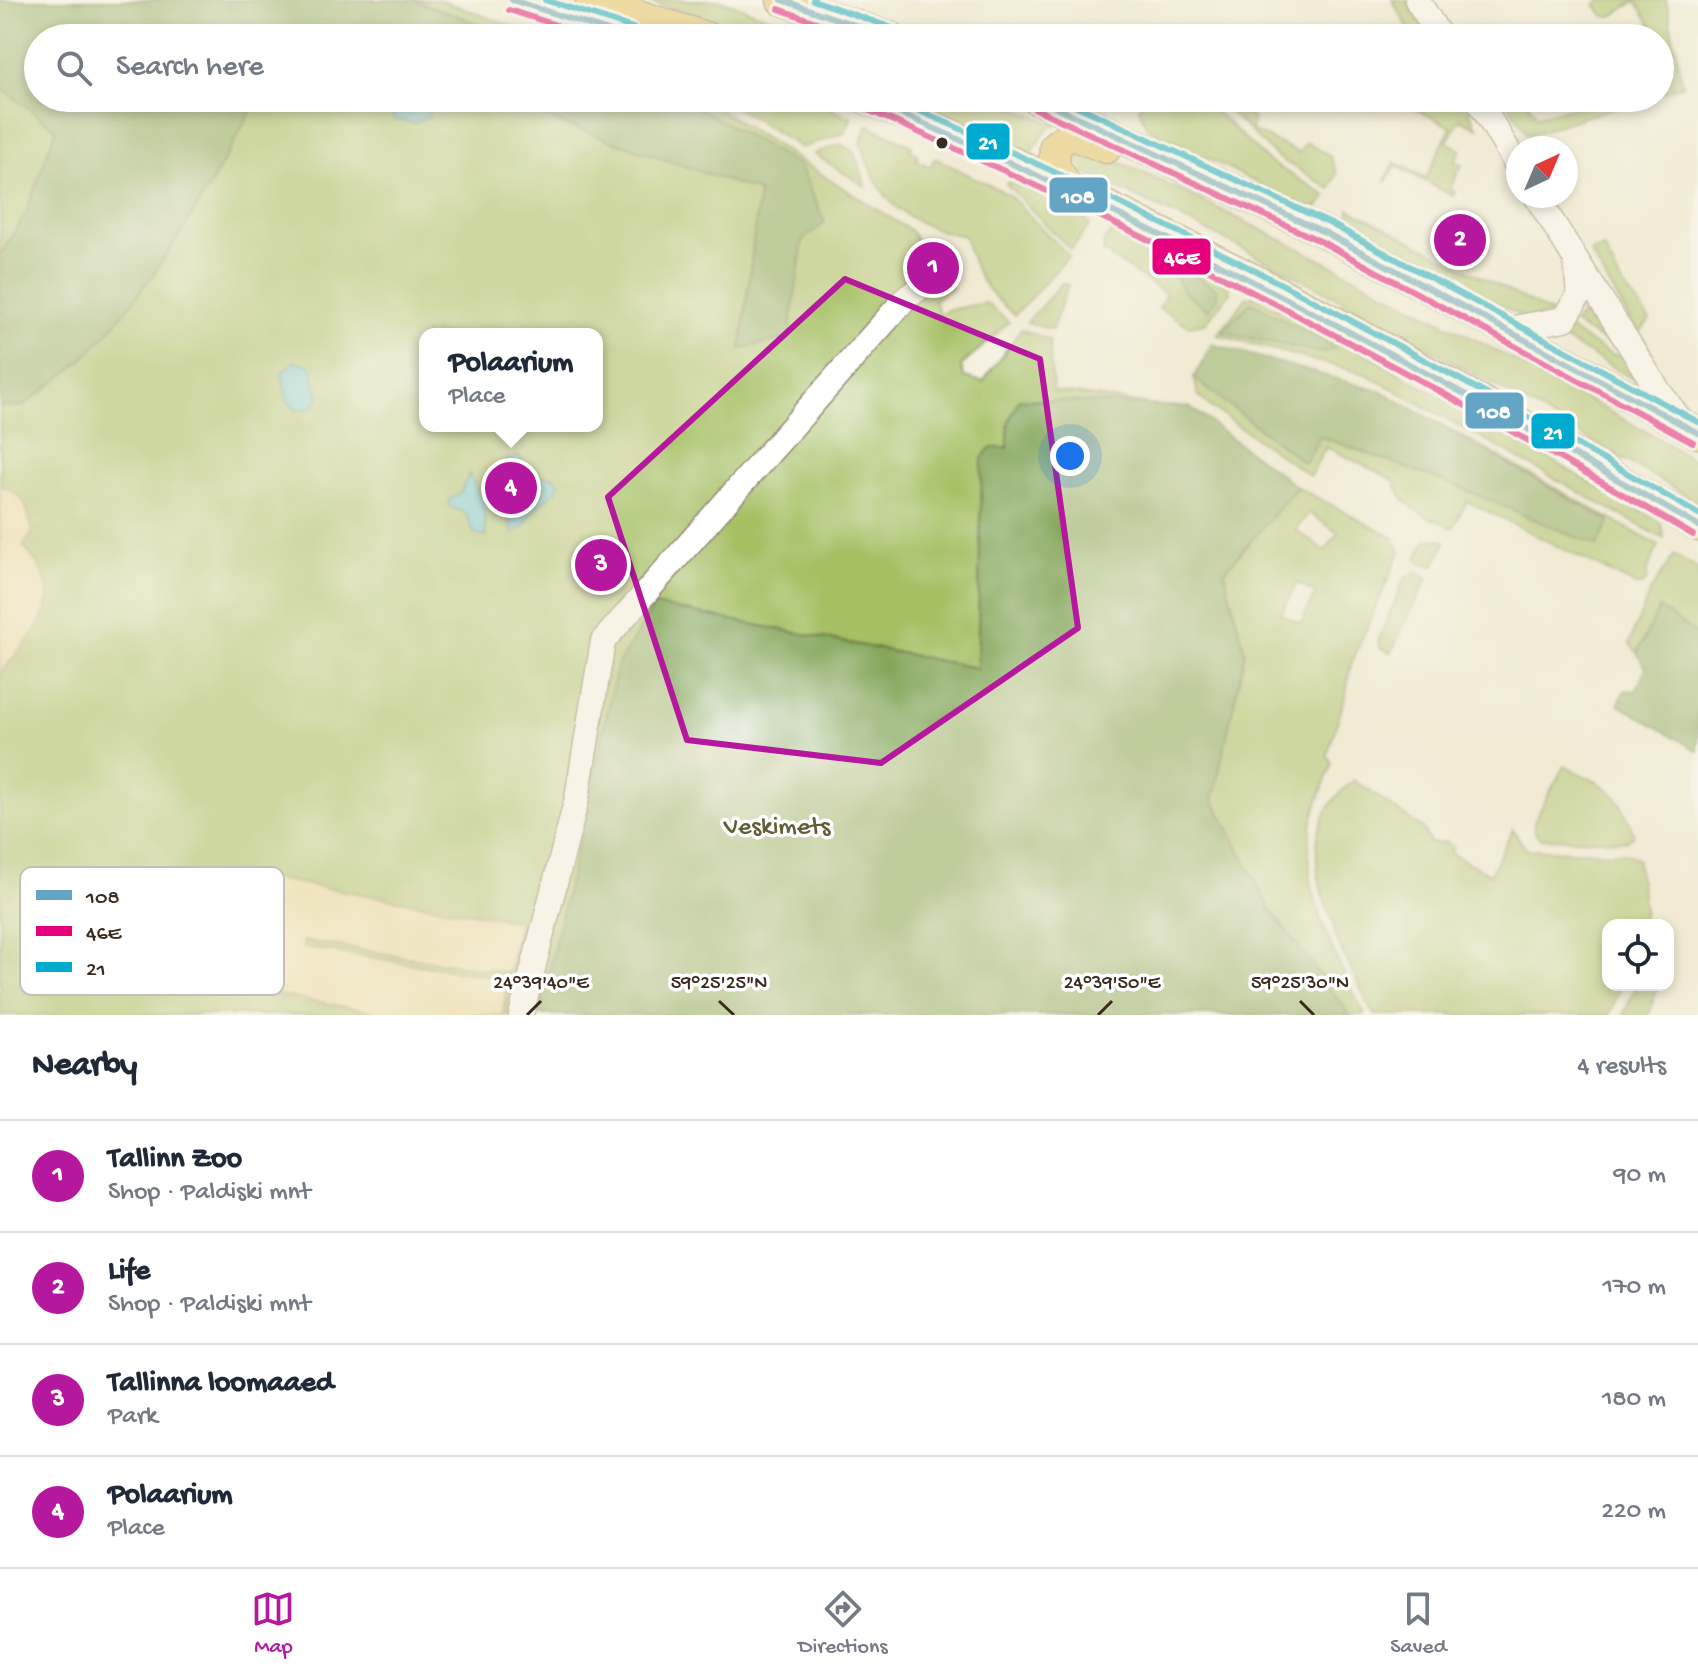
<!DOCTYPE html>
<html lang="en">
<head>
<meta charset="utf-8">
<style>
  body { margin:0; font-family:"Gochi Hand",sans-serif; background:#f2f2f3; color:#1f2937 }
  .controls { position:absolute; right:24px; bottom:24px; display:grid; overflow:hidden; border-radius:16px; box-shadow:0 4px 12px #0003 }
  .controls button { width:72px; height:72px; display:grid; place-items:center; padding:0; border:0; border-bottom:2px solid #e0e1e3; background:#fff; color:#1f2937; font:40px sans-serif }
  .compass { position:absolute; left:1506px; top:136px; width:72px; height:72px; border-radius:50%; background:#fff; box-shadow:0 4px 12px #0003; rotate:44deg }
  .you { position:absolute; left:1070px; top:456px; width:28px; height:28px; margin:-20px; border:6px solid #fff; border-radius:50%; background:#1a73e8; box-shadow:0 0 0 12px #1a73e833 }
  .badge { display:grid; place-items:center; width:52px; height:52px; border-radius:50%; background:#b5179e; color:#fff; font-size:26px; font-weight:700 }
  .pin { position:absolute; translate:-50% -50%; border:4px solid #fff; box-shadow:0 2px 8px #0006 }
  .popup { position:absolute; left:419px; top:328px; width:184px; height:104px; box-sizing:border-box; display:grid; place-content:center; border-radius:16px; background:#fff; filter:drop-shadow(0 2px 6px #0005); font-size:26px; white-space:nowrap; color:#747a83 }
  .popup b { font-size:30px; color:#1f2937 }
  .popup::after { content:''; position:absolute; left:50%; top:100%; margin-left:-16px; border:16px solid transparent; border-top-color:#fff }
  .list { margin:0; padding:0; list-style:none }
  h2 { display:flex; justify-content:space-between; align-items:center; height:104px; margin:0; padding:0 32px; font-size:34px }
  h2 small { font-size:26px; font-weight:400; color:#747a83 }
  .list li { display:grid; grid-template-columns:52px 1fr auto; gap:24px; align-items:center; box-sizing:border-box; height:112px; padding:0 32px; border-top:2px solid #e0e1e3 }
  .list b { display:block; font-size:30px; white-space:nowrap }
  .list p { margin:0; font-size:26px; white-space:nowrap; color:#747a83 }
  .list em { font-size:26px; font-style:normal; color:#747a83 }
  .icon { flex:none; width:44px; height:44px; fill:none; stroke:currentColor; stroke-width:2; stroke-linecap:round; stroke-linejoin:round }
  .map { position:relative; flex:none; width:1698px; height:1015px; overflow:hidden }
  .search { position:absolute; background:#fff; box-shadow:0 4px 12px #0003; left:24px; right:24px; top:24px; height:88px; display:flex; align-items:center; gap:20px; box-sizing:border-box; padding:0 28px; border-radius:44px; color:#747a83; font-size:30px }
  .sheet { height:552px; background:#fff }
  nav { display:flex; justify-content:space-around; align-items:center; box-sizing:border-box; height:112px; border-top:2px solid #e0e1e3; background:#fff; font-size:22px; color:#747a83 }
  nav a { display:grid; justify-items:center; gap:4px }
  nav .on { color:#b5179e }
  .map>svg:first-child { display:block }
</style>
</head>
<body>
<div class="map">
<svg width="1698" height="1015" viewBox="0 0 1698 1015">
  <rect width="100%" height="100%" fill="#fff"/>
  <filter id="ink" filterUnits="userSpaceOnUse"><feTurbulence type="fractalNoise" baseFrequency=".0125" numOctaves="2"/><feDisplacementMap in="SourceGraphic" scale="16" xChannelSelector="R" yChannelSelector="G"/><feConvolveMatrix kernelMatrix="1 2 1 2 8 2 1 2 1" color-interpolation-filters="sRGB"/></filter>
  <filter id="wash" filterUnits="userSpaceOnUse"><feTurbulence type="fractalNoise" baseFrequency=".006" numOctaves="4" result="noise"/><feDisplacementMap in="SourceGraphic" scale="32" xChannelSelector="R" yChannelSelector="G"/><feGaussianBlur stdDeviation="1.8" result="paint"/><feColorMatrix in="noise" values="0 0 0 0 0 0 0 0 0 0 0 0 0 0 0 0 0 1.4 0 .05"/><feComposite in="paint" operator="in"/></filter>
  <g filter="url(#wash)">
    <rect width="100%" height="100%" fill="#f1ebd4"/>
    <g fill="#a6bf64" stroke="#707441" stroke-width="2" fill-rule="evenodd">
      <path d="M0,0H211L317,38H38V98H489L759,192L800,166L680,98H701L911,231L925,257L920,256L913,268L930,289L939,291L949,281L952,288L934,300L940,315L947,310L986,303L1009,322L961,366L964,377L983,382L1021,329L1049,340L1053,391L1144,404L1199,798L1337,1015H0ZM425,334H597V426H425Z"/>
      <polygon points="414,0 440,0 545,38 517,38"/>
      <polygon points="645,0 720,0 828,38 766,38"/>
      <polygon points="1392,0 1406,0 1429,38 1414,38"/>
      <polygon points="1602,0 1666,0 1683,85 1660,93 1661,40 1636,1 1611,17 1604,16 1595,5"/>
      <polygon points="721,98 804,99 852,117 845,133 801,148"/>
      <polygon points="904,98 990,98 1057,125 1048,129 1030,154 1022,155"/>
      <polygon points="1144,98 1188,98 1200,102 1221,116 1268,161 1327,196 1318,207 1308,208 1147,128 1139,108"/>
      <polygon points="1415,98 1466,98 1473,109 1469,112 1478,128 1460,119 1447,142 1461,150 1455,161 1462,165 1450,188 1455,191 1453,196 1396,166 1386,182 1385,180 1395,162 1426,178 1451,127 1411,107"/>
      <polygon points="1513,98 1525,98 1537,116 1591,103 1589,98 1646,98 1528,135 1507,102"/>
      <polygon points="1217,100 1254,118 1251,130 1299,153 1306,142 1330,156 1337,173 1331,189 1277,157"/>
      <path d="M868,125L912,146L910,150L918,155L916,160L930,167L935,158L1008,194L1069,256L1015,315C983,290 975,274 964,236C904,225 876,200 861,141Z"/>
      <polygon points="841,144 855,153 866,187 814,154"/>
      <path d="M1073,145H1082C1278,233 1467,334 1656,437L1698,463V502C1492,384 1288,262 1070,167L1066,161Z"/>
      <polygon points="1008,181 1082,214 1090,225 1071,250 1006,184"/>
      <polygon points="1350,209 1555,315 1525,318 1355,229 1349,220"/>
      <polygon points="1120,232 1228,283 1230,293 1205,323 1189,326 1159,308 1166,294 1103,252 1104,240 1112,233"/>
      <polygon points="1604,248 1620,281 1650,320 1638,334 1590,252"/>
      <polygon points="1062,283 1068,285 1052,330 1027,322"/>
      <polygon points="1253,296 1350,345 1661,523 1664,539 1366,374 1217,335 1247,297"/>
      <polygon points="1591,300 1625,347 1616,348 1574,324"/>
      <polygon points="1567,328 1612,355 1629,355 1641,377 1633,379 1551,332"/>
      <path d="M1194,378L1304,463L1319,436L1459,487L1597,546L1609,521L1383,392L1659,546L1647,571V580L1642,585H1635L1467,501L1453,528C1425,514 1404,512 1394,480L1326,447L1310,476L1208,405L1198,395Z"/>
      <path d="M1297,487L1394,538L1400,552L1351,664L1346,694L1327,755L1332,763C1325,784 1314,806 1311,828C1300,894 1336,959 1365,1015H1350L1270,909L1213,799L1245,652L1224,572ZM1309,513L1338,533L1325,551L1296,530ZM1297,583L1316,593L1301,623L1281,614Z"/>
      <polygon points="1440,539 1446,542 1434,566 1420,563 1417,557 1426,540"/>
      <polygon points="1674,555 1698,569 1698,635 1659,609 1637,653 1629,643 1650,592"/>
      <polygon points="1417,572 1428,578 1391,653 1380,647 1378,640 1405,578"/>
      <path d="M1564,766C1609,788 1617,786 1634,835L1627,841L1540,838L1534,831V821Z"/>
      <path d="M1354,780L1423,829L1430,843L1446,842L1453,847L1450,853L1490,874L1513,829L1526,849L1624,853L1637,858L1644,910L1641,925H1608V985H1622L1609,1015H1374L1334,935C1336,923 1328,912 1324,900C1310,850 1313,813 1354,780Z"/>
      <polygon points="1637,985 1658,985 1649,1015 1623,1015"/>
    </g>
    <g fill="#84a65a" stroke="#60683c" stroke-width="2">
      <path d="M0,0H414L517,38H38V98H258C211,187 159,279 89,353C70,373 44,389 22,407L0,406V255L26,213L56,129L0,87Z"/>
      <polygon points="489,98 681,98 800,166 825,223 803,240 789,338 741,349 759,192"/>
      <polygon points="1183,268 1217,289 1217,299 1208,310 1182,290 1174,275"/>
      <polygon points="1251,302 1252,302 1336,348 1321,353 1222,332"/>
      <polygon points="1212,344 1383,392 1610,522 1597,546 1459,487 1320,436 1305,463 1194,378"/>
      <polygon points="1019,399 1190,407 1297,487 1224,572 1245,652 1213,799 1270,909 1350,1015 539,1015 618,664 655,605 977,668 982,458 990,448 1008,448 1008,423"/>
      <polygon points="1659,608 1698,635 1698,751 1618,704 1625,690 1636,691 1646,668 1637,653"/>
    </g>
    <g fill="#eeda9e" stroke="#94825e" stroke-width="2">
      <path d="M0,485C26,495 27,507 33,533L23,546C75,600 37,628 0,674Z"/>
      <polygon points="263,877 519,921 509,973 304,941 303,947 508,979 503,1015 392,1015 243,989"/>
    </g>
    <g fill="#5dc6d9" stroke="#4c787c" stroke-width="2">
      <polygon points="398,98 425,98 430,101 427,117 415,123 395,120 390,113"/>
      <polygon points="295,361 311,366 319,398 312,408 297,410 287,401 282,373"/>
      <path d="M519,456C533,474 525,478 553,476L559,484C554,496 544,500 535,509C524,520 533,521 513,534L498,472L504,469L507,460Z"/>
      <polygon points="469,474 483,500 486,537 474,533 466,513 449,506 450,499 460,493"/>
    </g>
  </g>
  <g filter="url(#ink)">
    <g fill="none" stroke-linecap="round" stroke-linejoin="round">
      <g stroke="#968a79" stroke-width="27">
        <g id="minor">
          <polyline points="1417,0 1441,38"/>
          <polyline points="1477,98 1518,167"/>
          <polyline points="1536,196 1658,390 1682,422"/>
          <polyline points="1508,329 1565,319 1579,295 1576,263"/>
          <polyline points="521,1015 577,798 603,641 905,299 945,269"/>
        </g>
      </g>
      <g stroke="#968a79" stroke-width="33">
        <g id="major">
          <polyline points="591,0 708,38"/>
          <polyline points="782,0 892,38"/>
          <path d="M865,98C1154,218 1429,368 1698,526"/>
          <polyline points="1036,98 1326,233 1698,433"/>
          <polyline points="1071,192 1054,166 1055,146 1071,134 1106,148"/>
        </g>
      </g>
      <use href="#minor" stroke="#fff" stroke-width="24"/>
      <use href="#major" stroke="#ebc669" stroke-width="30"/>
      <g stroke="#fff" stroke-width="12">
        <g id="bus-1">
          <polyline points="512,0 630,38"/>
          <polyline points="782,0 892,38"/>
          <path d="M865,98C1153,222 1427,369 1698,526"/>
          <polyline points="1036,98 1326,233 1698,433"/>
        </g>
      </g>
      <g stroke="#fff" stroke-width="12">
        <g id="bus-2">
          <polyline points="779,9 861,38"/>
          <polyline points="509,10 597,38"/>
          <path d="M861,107C1149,231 1423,377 1693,535"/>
          <polyline points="1032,107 1322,242 1693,442"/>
        </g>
      </g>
      <g stroke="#fff" stroke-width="12">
        <g id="bus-3">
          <polyline points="545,0 633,28"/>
          <polyline points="813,0 895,29"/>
          <path d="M890,98C1169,218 1436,362 1698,514"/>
          <polyline points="1060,98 1331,224 1698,422"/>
        </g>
      </g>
      <use href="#bus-1" stroke="#64a5c6" stroke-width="6"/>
      <use href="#bus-2" stroke="#e5007d" stroke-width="6"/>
      <use href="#bus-3" stroke="#00a9ce" stroke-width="6"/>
    </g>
  </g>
  <path d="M0 0H1698V1015H0ZM845,279L1040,359L1078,628L881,763L687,740L608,497Z" fill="#f1ebd4" fill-opacity=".55" fill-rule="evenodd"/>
  <path fill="none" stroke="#b5179e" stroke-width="6" stroke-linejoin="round" d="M845,279L1040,359L1078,628L881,763L687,740L608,497Z"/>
  <path fill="none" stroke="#3b2a1e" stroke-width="3" d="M719,1001L734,1015M1300,1001L1314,1015M527,1015L541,1001M1098,1015L1112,1001"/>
  <circle fill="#3b2a1e" stroke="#fff" stroke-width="3" cx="942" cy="143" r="7"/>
  <g text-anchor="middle" stroke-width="7" stroke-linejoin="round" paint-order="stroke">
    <g font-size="26" fill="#605e36" stroke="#fff">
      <text x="777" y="833">Veskimets</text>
    </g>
  </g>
  <rect x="20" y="867" width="264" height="128" rx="12" fill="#fff" stroke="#c4bfbc" stroke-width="2"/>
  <rect x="36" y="890" width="36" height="10" fill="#64a5c6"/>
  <rect x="36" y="926" width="36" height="10" fill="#e5007d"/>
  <rect x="36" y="962" width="36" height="10" fill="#00a9ce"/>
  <g font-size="22" fill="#3b2a1e">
    <text x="86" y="903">108</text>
    <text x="86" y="939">46E</text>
    <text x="86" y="975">21</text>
  </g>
  <g font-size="20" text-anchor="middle" fill="#3b2a1e" stroke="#fff" stroke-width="7" stroke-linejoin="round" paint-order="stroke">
    <text x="541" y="988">24°39'40"E</text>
    <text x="1112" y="988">24°39'50"E</text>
    <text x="719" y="988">59°25'25"N</text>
    <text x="1300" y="988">59°25'30"N</text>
  </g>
  <g stroke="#fff" stroke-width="3">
    <rect x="965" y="122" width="46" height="39" rx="8" fill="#00a9ce"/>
    <rect x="1048" y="176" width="61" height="38" rx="8" fill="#64a5c6"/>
    <rect x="1151" y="237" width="61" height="39" rx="8" fill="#e5007d"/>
    <rect x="1464" y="391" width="61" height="39" rx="8" fill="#64a5c6"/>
    <rect x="1530" y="412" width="46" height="38" rx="8" fill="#00a9ce"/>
  </g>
  <g font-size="22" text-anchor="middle" font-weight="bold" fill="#fff">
    <text x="988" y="149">21</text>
    <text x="1078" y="203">108</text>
    <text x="1182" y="264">46E</text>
    <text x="1494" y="418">108</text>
    <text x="1553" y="439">21</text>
  </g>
</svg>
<div class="controls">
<button><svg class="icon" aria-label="locate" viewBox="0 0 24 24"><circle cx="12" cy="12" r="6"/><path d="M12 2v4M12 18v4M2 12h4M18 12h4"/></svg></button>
</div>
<svg class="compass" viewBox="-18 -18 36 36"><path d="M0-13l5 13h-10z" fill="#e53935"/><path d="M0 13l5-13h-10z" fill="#747a83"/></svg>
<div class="you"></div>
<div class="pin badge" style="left:933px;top:268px">1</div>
<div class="pin badge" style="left:1460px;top:240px">2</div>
<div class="pin badge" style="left:601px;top:565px">3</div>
<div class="pin badge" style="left:511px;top:488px">4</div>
<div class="popup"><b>Polaarium</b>Place</div>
<div class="search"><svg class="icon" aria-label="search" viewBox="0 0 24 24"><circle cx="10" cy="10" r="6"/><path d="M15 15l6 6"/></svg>Search here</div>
</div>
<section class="sheet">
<h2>Nearby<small>4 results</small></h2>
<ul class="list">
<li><span class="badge">1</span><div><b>Tallinn Zoo</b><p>Shop · Paldiski mnt</p></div><em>90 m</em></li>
<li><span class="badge">2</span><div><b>Life</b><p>Shop · Paldiski mnt</p></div><em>170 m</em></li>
<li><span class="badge">3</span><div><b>Tallinna loomaaed</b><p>Park</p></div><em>180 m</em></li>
<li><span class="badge">4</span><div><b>Polaarium</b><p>Place</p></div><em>220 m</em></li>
</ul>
</section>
<nav>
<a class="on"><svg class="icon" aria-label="map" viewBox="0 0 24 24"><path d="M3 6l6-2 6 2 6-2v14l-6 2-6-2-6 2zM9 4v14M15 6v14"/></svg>Map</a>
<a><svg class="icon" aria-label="directions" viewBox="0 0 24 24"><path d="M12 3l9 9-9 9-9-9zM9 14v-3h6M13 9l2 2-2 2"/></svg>Directions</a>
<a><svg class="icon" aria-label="saved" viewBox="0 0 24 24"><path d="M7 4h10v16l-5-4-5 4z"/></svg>Saved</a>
</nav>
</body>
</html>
